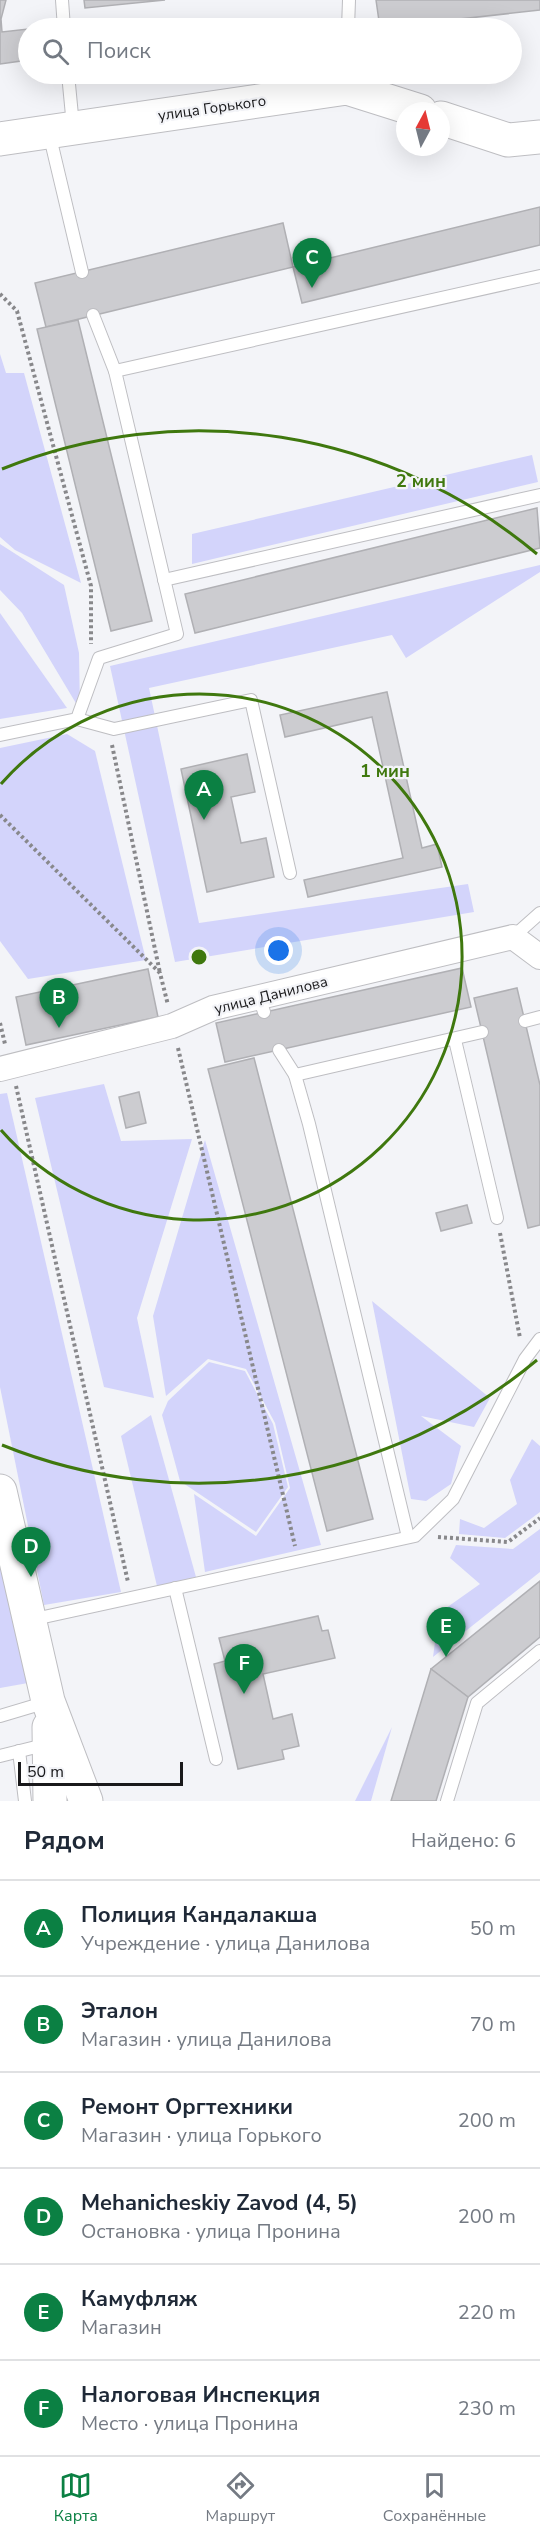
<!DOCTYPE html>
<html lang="ru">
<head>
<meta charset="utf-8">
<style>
  body { margin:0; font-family:"Nunito Sans",sans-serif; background:#f6f6f7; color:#1f2937 }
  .compass { position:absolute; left:396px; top:102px; width:54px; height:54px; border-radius:50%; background:#fff; box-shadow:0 6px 24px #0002; rotate:7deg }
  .scale { position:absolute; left:18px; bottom:15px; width:165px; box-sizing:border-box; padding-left:6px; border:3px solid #19191b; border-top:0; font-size:16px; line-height:21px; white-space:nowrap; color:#19191b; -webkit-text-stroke:4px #f3f4f8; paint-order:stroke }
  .you { position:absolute; left:279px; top:951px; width:21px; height:21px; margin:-15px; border:4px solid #fff; border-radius:50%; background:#1a73e8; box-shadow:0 0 0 9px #1a73e833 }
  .badge { display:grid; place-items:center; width:39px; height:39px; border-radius:50%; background:#0b8043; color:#fff; font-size:20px; font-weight:700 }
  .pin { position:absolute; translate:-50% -50px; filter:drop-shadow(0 2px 3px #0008) }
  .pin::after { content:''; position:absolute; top:32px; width:21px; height:18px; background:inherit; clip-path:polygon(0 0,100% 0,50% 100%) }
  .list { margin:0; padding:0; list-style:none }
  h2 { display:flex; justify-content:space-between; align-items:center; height:78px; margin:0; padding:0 24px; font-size:26px }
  h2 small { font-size:20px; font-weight:400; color:#747a83 }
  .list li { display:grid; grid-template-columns:39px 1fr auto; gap:18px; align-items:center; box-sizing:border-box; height:96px; padding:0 24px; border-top:2px solid #e0e1e3 }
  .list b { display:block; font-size:22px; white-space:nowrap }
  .list p { margin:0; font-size:20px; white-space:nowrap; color:#747a83 }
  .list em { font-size:20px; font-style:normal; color:#747a83 }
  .icon { flex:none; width:33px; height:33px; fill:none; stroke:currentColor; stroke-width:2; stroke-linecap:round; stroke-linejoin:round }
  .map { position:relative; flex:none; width:540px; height:1801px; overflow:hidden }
  .search { position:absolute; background:#fff; box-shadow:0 6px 24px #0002; left:18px; right:18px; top:18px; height:66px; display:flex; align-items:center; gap:15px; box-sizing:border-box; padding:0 21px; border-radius:33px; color:#747a83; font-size:22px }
  .sheet { height:654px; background:#fff }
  nav { display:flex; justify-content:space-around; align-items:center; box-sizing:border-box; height:84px; border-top:2px solid #e0e1e3; background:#fff; font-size:16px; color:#747a83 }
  nav a { display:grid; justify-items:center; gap:3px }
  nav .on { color:#0b8043 }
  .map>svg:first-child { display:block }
</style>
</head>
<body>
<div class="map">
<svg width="540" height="1801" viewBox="0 0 540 1801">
  <rect width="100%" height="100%" fill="#f3f4f8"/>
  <g fill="#d3d4fb">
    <polygon points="0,354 6,373 24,373 81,583 15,550 0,537"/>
    <polygon points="532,455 538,482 192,564 192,534"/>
    <polygon points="0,544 64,585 79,653 80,710 22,613 0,590"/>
    <polygon points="540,565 540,572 406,658 392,635 149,688 199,923 468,884 474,912 175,962 110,666"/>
    <polygon points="0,613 67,708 0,719"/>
    <polygon points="67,734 95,751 146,960 28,979 0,941 0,748"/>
    <polygon points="104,1084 121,1141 192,1139 137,1318 154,1398 104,1387 35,1098"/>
    <polygon points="7,1093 121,1592 44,1605 0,1387 0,1094"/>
    <polygon points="205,1140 321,1545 205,1572 194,1494 256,1536 290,1488 275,1423 246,1369 208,1359 166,1396 153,1316"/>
    <polygon points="372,1301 490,1398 474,1427 421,1416 461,1446 451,1484 426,1501 411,1499"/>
    <polygon points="209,1362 245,1371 273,1424 288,1487 256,1532 180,1481 162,1415 168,1401"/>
    <polygon points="151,1415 196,1577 157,1586 121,1436"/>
    <polygon points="532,1439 540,1446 540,1512 505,1538 459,1534 460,1519 484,1528 517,1504 510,1480"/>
    <polygon points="540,1529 540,1572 433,1657 439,1613 480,1584 450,1558 456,1545 513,1549"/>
    <polygon points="0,1563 28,1683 0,1688"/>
    <polygon points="392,1727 371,1801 355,1801"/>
  </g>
  <g fill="#ccccd0" stroke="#b0b0b4" stroke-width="1.5">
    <polygon points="0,0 6,0 1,19 2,32 28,29 28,60 0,64"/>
    <polygon points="84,0 165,0 85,8"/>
    <polygon points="376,0 540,0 540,10 380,28"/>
    <polygon points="540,207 540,245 302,303 293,267"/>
    <polygon points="283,223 293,267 46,327 35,283"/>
    <polygon points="78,320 152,621 111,631 37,329"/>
    <polygon points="537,508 540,548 195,633 185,594"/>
    <polygon points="387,692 422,848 437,844 442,867 308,897 304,880 403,858 372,717 285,737 280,715"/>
    <polygon points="247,754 255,792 231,797 241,843 266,838 274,877 207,892 181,769"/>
    <polygon points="462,968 471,1007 225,1062 216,1023"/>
    <polygon points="148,969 158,1017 26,1045 16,997"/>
    <polygon points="517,988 540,1085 540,1225 528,1228 474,998"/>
    <polygon points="254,1058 373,1519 327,1531 208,1069"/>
    <polygon points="139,1092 146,1123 126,1128 119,1097"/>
    <polygon points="467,1205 472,1223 441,1231 436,1213"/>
    <polygon points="540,1581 540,1637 468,1697 431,1669"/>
    <polygon points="318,1616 322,1631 328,1630 335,1658 263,1674 273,1719 292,1714 299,1746 282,1750 284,1759 238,1769 214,1664 225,1661 219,1638"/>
    <polygon points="431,1669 468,1697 436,1801 391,1801"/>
  </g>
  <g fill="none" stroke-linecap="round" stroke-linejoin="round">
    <g stroke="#bebec2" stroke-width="14">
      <g id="lane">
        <polyline points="62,0 64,28"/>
        <polyline points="348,28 349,0"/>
        <polyline points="68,74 73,126"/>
        <polyline points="49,133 82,272"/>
        <polyline points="93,315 115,371"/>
        <polyline points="164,580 540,495"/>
        <polyline points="77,719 114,729 251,700 290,873"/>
        <polyline points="0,735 77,719 99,658 177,634 115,371 540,276"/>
        <polyline points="513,937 540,913"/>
        <polyline points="259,997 264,1012"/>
        <polyline points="525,1021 540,1017"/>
        <polyline points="455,1040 497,1218"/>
        <polyline points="279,1050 295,1075 482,1032"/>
        <polyline points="295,1075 309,1124 408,1537"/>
        <polyline points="175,1588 216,1759"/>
        <polyline points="30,1620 415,1536 453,1499 525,1359 540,1339"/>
        <polyline points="0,1716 47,1702"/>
        <polyline points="19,1751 25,1801"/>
        <polyline points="0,1756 48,1744"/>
        <polyline points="447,1801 477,1703 540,1651"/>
      </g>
    </g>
    <g stroke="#bebec2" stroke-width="26">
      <polyline id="street" points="0,1069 172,1026 213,1008 513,937 540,957"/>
    </g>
    <g stroke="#bebec2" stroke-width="35">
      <g id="secondary">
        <polyline points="441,118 508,140 540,137"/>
        <polyline points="0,139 347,88 420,111"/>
        <polyline points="0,1491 48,1701 86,1801"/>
        <polyline points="49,1727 50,1801"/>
      </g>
    </g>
    <g stroke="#88888b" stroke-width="4" stroke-dasharray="3 3" stroke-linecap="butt">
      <polyline points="0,294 17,311 91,586 91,644"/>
      <polyline points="112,745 160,973"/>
      <polyline points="0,815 160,973 168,1005"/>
      <polyline points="0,1023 5,1044"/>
      <polyline points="178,1048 295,1546"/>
      <polyline points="16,1086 128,1582"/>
      <polyline points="500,1233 520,1338"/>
      <polyline points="438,1537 508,1542 540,1518"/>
    </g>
    <use href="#lane" stroke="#fff" stroke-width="12"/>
    <use href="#street" stroke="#fff" stroke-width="24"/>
    <use href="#secondary" stroke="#fff" stroke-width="33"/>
  </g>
  <g fill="none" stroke="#3f780e" stroke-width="3">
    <path d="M1 784A263 263 0 1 1 1 1130"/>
    <path d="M537 1360A526 526 0 0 1 2 1445M2 469A526 526 0 0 1 537 554"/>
  </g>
  <g text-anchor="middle" stroke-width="4.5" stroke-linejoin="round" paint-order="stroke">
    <g font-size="15" fill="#19191b" stroke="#f3f4f8">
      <text transform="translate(212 108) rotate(-8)" y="5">улица Горького</text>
      <text transform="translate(271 995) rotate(-14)" y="5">улица Данилова</text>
    </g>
  </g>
  <circle cx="199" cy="957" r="9" fill="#3f780e" stroke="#f3f4f8" stroke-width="3"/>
  <g font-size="18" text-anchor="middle" font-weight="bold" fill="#3f780e" stroke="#f3f4f8" stroke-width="4.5" stroke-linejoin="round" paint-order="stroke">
    <text x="421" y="487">2 мин</text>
    <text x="385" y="777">1 мин</text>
  </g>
</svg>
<svg class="compass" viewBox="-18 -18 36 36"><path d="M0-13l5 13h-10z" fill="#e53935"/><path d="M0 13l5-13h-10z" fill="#747a83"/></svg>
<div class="scale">50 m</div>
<div class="you"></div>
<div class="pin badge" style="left:204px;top:820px">A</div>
<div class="pin badge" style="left:59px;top:1028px">B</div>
<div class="pin badge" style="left:312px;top:288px">C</div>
<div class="pin badge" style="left:31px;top:1577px">D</div>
<div class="pin badge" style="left:446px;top:1657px">E</div>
<div class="pin badge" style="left:244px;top:1694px">F</div>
<div class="search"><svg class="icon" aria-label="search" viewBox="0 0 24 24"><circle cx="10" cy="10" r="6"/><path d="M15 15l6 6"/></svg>Поиск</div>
</div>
<section class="sheet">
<h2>Рядом<small>Найдено: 6</small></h2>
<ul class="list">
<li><span class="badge">A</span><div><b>Полиция Кандалакша</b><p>Учреждение · улица Данилова</p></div><em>50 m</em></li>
<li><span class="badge">B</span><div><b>Эталон</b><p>Магазин · улица Данилова</p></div><em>70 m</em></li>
<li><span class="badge">C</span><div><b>Ремонт Оргтехники</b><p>Магазин · улица Горького</p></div><em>200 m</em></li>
<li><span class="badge">D</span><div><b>Mehanicheskiy Zavod (4, 5)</b><p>Остановка · улица Пронина</p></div><em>200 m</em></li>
<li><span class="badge">E</span><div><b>Камуфляж</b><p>Магазин</p></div><em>220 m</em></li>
<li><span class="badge">F</span><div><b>Налоговая Инспекция</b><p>Место · улица Пронина</p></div><em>230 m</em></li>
</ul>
</section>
<nav>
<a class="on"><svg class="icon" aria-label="map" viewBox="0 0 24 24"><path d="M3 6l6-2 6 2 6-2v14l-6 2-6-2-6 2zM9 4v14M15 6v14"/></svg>Карта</a>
<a><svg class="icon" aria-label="directions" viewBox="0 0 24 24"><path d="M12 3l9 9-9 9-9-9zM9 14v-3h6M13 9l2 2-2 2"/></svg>Маршрут</a>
<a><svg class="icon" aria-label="saved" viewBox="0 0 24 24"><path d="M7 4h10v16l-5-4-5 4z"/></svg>Сохранённые</a>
</nav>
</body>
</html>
